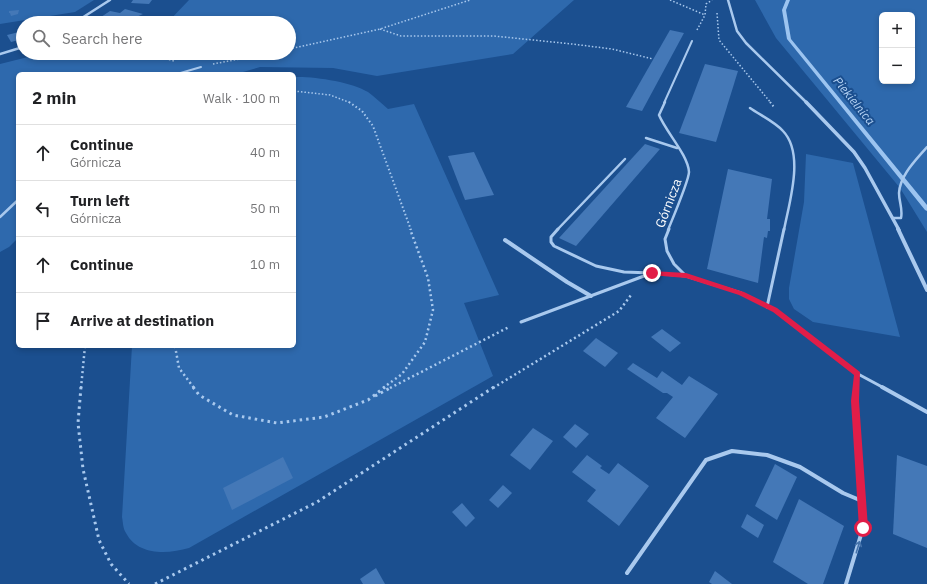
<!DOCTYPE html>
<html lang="en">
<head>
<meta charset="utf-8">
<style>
  body { margin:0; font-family:"IBM Plex Sans",sans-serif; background:#f6f6f6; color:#202124 }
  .controls { position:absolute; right:12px; top:12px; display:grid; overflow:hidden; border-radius:6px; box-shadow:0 2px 6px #0003 }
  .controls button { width:36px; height:36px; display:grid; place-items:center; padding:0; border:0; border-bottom:1px solid #e0e0e0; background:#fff; color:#202124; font:20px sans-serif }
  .stop { position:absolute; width:12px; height:12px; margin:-9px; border:3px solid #e11d48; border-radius:50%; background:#fff }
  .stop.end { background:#e11d48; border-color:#fff; box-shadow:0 1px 4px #0008 }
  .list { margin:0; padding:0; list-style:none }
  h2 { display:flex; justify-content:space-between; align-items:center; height:52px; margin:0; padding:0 16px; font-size:17px }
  h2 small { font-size:13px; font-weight:400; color:#757577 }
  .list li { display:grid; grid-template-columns:26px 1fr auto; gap:12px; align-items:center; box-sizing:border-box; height:56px; padding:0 16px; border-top:1px solid #e0e0e0 }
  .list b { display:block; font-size:15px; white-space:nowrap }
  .list p { margin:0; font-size:13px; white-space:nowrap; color:#757577 }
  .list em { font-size:13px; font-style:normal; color:#757577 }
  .icon { flex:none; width:22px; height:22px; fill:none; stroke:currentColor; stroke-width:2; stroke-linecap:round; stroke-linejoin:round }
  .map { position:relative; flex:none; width:927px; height:584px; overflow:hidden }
  .search { position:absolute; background:#fff; box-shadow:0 2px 6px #0003; left:16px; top:16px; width:280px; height:44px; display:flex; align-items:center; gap:10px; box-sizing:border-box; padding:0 14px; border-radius:22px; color:#757577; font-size:15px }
  .panel { position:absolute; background:#fff; box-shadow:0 2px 6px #0003; left:16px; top:72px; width:280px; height:276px; border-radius:6px }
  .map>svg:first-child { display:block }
</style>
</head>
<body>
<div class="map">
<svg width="927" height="584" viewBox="0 0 927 584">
  <rect width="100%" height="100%" fill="#1b4f8f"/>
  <g fill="#2e69ad" fill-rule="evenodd">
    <polygon points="0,0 94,0 75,12 0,24"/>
    <polygon points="189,0 574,0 513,54 377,76 333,68 260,67 236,74 18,74 18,238 9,247 0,252 0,64 44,53 289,53 289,23 167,23"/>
    <path d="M755,0H927V232L900,188L776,38ZM882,15H912V81H882Z"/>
    <path d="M294,77C313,76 352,82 368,92C375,97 381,103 388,109L414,104L499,295L464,303L493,376L189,548C168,554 138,556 126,533C123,529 123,522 122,517L132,346H294Z"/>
    <polygon points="806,154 853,163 900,337 813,322 794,309 789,299 789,288 804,202"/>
  </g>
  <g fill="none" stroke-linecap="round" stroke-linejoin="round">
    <polygon fill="#9cc4f0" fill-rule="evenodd" points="786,0 790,0 786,10 791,39 927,205 927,211 925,210 787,39 782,10"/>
  </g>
  <g fill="#4478b7">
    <polygon points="133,0 152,0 149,4 131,3"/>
    <polygon points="125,9 143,14 123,23 115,23 120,20 112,19 106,23 92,23 110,11 120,13"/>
    <polygon points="19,10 18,14 11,16 10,13 9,13 9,11"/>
    <polygon points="670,30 684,33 642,111 626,107"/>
    <polygon points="23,31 23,39 11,42 7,35"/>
    <polygon points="705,64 738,71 716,142 679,133"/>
    <polygon points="645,144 660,149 576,246 559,238"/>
    <polygon points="474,152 494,195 465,200 448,156"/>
    <polygon points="728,169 772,179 767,219 770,219 770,231 768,231 767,238 764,237 758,283 707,269"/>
    <polygon points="662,329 681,343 670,352 651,337"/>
    <polygon points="596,338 618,353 605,367 583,351"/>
    <polygon points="633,363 657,378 662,371 682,385 689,376 718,394 685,438 656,418 673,397 667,393 663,393 627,369"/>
    <polygon points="575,424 589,434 576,448 563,437"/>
    <polygon points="533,428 553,441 530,470 510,455"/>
    <polygon points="587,455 602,466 600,468 609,474 618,463 649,486 619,526 587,501 596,490 572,472"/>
    <polygon points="897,455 927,466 927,548 893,534"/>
    <polygon points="283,457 293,478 232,510 223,488"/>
    <polygon points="775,464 797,477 777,520 755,506"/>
    <polygon points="503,485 512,493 498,508 489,500"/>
    <polygon points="799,499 844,526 823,584 808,584 773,562"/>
    <polygon points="462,503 475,518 466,527 452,512"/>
    <polygon points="747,514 764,525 758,538 741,527"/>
    <polygon points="376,568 385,584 363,584 360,579"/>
    <polygon points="715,571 732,584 712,584 709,582"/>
  </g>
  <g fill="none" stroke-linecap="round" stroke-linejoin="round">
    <g stroke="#a9c9ee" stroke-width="1.5" stroke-dasharray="1.5 2" stroke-linecap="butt">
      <polyline points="670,0 705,15"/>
      <polyline points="717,13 719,40 771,103"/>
      <polyline points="380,29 401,36 494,36 572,44 612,49 653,59"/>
      <polyline points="697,30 705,15 706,4 712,0"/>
      <polyline points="289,49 380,29 470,0"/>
      <polyline points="33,54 140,55 156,56 174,61"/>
      <polyline points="213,64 271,53"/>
      <polyline points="294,91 330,95 351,103"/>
    </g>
    <g stroke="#a9c9ee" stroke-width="2" stroke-dasharray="1.5 2.5" stroke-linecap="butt">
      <polyline points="349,102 362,111 373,126 411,230"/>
      <polyline points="770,102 774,107"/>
    </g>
    <g stroke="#a9c9ee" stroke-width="2.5" stroke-dasharray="2 3" stroke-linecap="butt">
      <polyline points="175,346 179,368 194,388"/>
      <polyline points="81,388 85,346"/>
      <polyline points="383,388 402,374 425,342 433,310 428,278 410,229"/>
      <polyline points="390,388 509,327"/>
      <polyline points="493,388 619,311 631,295"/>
    </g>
    <g stroke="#a9c9ee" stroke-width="3" stroke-dasharray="2.5 4" stroke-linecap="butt">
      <polyline points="81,387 78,423 83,469 99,540 111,564 129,584"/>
      <polyline points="193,387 199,395 233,415 277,423 324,417 368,400 385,387"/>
      <polyline points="375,396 392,387"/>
      <polyline points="155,584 317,502 494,387"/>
    </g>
    <g stroke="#a9c9ee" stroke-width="2">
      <polyline points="177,74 201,67"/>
      <polyline points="664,103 692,41"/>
    </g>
    <g stroke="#a9c9ee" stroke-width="2.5">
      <path d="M665,102L659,115C666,132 688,155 689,172C689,180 672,220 668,230"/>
      <path d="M750,108C760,115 775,122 783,131C805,154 789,203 784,230"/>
      <polyline points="646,138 677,148"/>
      <polyline points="0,217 18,200"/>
      <path d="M893,218H901C903,209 899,202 899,193C900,175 916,160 927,147"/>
      <polyline points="557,230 625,159"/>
    </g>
    <g stroke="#a9c9ee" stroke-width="3">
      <polyline points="558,229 551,237 551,242 554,246 596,266 624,272 652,273"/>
      <polyline points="669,229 665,239 667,251 674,264 686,276 741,293 775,310 858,374 884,388"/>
      <polyline points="767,307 784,229"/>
      <polyline points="521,322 652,273 686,276"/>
      <polyline points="856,388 858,374"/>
    </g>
    <g stroke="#a9c9ee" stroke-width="4">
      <polyline points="882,387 927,412"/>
      <polyline points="627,573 706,460 732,451 767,455 800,467 843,493 862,501"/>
      <polyline points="846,584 863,528 855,401 857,387"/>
    </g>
    <g stroke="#a9c9ee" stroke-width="2.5">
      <polyline points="728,0 737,31 746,43 807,103"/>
      <polyline points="74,23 110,0"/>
      <polyline points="0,54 23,47"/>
    </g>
    <polyline stroke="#a9c9ee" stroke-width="3.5" points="806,102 854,152 865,168 899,230"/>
    <g stroke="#a9c9ee" stroke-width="4">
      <polyline points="898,229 927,290"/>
      <polyline points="505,240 567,282 591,296"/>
    </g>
  </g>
  <defs><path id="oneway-shaft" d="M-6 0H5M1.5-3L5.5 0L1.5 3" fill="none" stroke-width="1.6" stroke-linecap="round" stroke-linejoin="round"/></defs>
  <use stroke="#4674ac" href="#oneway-shaft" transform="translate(858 547) rotate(-73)"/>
  <polygon fill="#e11d48" points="652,271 686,273 744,292 777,308 860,372 859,401 868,528 866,531 863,532 860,531 859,528 851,401 854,375 773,312 739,295 686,278 650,275 650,272"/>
  <g text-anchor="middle" stroke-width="4" stroke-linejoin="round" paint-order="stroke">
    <g font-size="12" font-style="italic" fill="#b5d3f5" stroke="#1b4f8f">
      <text transform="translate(854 101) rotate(51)" y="4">Piekielnica</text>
    </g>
    <g font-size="13" fill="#fff" stroke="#1b4f8f">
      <text transform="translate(668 203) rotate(-69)" y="5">Górnicza</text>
    </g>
  </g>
</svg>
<div class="controls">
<button>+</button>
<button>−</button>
</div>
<div class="stop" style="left:863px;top:528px"></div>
<div class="stop end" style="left:652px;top:273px"></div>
<div class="search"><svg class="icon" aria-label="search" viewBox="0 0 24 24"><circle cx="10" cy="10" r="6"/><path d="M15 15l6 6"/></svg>Search here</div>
<section class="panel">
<h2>2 min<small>Walk · 100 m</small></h2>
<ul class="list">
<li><svg class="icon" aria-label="ahead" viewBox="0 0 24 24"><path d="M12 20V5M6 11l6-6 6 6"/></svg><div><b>Continue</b><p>Górnicza</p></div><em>40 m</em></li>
<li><svg class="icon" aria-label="left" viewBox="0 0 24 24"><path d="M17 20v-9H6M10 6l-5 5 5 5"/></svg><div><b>Turn left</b><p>Górnicza</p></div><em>50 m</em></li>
<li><svg class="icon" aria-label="ahead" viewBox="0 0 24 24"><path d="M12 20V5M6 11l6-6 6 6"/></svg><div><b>Continue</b></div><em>10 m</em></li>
<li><svg class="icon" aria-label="arrive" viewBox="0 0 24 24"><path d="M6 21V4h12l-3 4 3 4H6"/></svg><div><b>Arrive at destination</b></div></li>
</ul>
</section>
</div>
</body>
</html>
